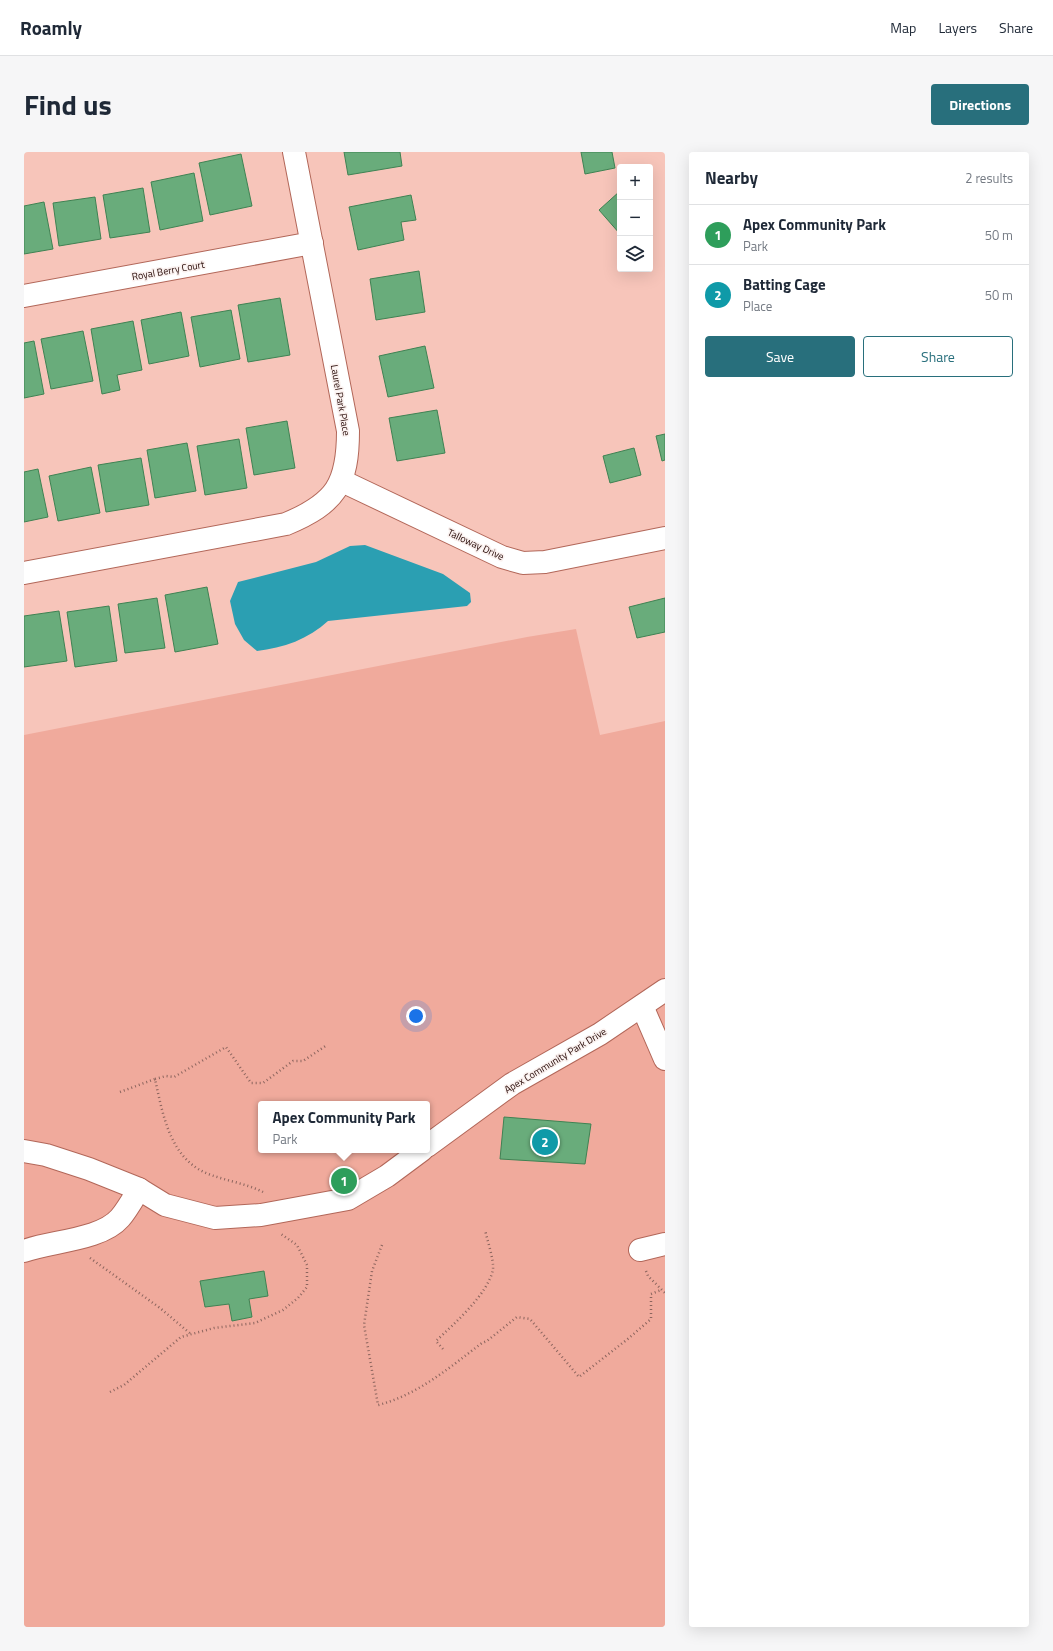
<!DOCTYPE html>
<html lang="en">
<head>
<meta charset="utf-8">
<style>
  body { margin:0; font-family:"Titillium Web",sans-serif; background:#f6f6f7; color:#1f2937 }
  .controls { position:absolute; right:12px; top:12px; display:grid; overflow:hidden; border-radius:4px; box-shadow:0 4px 16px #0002 }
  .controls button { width:36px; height:36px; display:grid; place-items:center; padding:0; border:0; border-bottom:1px solid #e0e1e3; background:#fff; color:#1f2937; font:20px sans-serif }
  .you { position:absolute; left:392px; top:864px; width:14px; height:14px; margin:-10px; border:3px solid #fff; border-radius:50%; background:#1a73e8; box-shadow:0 0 0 6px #1a73e833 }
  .badge { display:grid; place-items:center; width:26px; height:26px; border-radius:50%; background:#286f7c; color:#fff; font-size:13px; font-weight:700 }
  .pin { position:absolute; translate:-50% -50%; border:2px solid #fff; box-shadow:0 1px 4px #0006 }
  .popup { position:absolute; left:234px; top:949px; width:172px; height:52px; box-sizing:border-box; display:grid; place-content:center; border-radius:4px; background:#fff; filter:drop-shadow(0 1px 3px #0005); font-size:13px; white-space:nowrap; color:#747a83 }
  .popup b { font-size:15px; color:#1f2937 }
  .popup::after { content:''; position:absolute; left:50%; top:100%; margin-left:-8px; border:8px solid transparent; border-top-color:#fff }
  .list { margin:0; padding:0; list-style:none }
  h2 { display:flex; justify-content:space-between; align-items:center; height:52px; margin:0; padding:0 16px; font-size:17px }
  h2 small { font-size:13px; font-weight:400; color:#747a83 }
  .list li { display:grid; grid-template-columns:26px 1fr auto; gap:12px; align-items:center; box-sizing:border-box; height:60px; padding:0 16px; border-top:1px solid #e0e1e3 }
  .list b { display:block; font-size:15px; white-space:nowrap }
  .list p { margin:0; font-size:13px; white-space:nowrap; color:#747a83 }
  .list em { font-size:13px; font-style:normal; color:#747a83 }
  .actions { display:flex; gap:8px; padding:12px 16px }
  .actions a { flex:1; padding:9px 0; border:1px solid #286f7c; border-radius:4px; text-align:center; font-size:14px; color:#286f7c }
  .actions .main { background:#286f7c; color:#fff }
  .icon { flex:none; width:22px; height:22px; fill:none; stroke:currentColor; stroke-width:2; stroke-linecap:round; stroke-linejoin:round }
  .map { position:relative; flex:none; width:641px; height:1475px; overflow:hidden; border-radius:4px }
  header { display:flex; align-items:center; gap:24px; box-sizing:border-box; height:56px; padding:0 20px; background:#fff; border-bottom:1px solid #e0e1e3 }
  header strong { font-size:19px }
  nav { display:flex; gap:22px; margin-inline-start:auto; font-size:14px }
  .intro { display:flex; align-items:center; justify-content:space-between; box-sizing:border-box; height:96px; padding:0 24px }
  h1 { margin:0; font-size:28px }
  .button { padding:10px 18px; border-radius:4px; background:#286f7c; color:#fff; font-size:14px; font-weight:700 }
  main { display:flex; gap:24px; padding:0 24px }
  aside { flex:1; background:#fff; border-radius:4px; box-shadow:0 4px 16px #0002 }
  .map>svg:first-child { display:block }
</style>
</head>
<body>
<header>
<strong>Roamly</strong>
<nav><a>Map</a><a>Layers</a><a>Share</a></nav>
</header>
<div class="intro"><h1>Find us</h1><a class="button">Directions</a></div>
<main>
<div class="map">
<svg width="641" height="1475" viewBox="0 0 641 1475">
  <rect width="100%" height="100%" fill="#f7c5ba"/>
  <path fill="#f0aa9c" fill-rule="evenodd" d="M552,477L576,583L641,569V1475H0V583L503,485ZM237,952H403V998H237Z"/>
  <path fill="#2b9fb2" d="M341,393L419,422L446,441L447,450L443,454L304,469C285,487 259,496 233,499L220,488L211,472L206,449L214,430L292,410L326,394Z"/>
  <g fill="#69ac7b" stroke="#3f8253">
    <polygon points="320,0 376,0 378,14 324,23"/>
    <polygon points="557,0 588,0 591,16 561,22"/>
    <polygon points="217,2 228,54 186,63 175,11"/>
    <polygon points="170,21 179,69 136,78 127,30"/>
    <polygon points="119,36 126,80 86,86 79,43"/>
    <polygon points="596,39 596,82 575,58"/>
    <polygon points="387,43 392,68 377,70 380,88 334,98 325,55"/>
    <polygon points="71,45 77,87 35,94 29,51"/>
    <polygon points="20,50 29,97 0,102 0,54"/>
    <polygon points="395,119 401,160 352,168 346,127"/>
    <polygon points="256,146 266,203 224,210 214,153"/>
    <polygon points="207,158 216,207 176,215 167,165"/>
    <polygon points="157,160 165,204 125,212 117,168"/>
    <polygon points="109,169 118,218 93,223 96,238 78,242 67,177"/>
    <polygon points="59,179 69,229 27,237 17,187"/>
    <polygon points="10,189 20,242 0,246 0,191"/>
    <polygon points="401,194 410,236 364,245 355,204"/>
    <polygon points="413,258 421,301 373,309 365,266"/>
    <polygon points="263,269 271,316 230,323 222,276"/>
    <polygon points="641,282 641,308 638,309 632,284"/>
    <polygon points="215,287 223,336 181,343 173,294"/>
    <polygon points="163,291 172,339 131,346 123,298"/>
    <polygon points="610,296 617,323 586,331 579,304"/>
    <polygon points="117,306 125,353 82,360 74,313"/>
    <polygon points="67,315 76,361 34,369 25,324"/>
    <polygon points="14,317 24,365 0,370 0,320"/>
    <polygon points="183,435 194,492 151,500 141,443"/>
    <polygon points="133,446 141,496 101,501 94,452"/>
    <polygon points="641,446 641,480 613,486 605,455"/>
    <polygon points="85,454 93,509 51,515 43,460"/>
    <polygon points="35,459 43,509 0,515 0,464"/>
    <polygon points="480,965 567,972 561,1012 476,1007"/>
    <polygon points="240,1119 244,1144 225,1147 228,1165 208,1169 205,1152 181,1155 176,1129"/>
  </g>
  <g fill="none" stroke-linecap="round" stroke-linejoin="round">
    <g stroke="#b26759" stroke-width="24">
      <g id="minor">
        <polyline points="0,144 288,91"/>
        <polyline points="318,329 478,405 499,411 521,410 641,386"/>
        <path d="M0,421L262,372C312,351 324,332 324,279L270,0"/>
        <polyline points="618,854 641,907"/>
        <polyline points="403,994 488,932 576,882 641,838"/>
        <polyline points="0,999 22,1003 65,1017 115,1037 141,1053 191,1066 237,1063 324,1047 363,1024 398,998"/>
        <polyline points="616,1098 641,1092"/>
        <path d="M0,1099C27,1089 77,1088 96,1066C103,1058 109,1047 115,1037"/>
      </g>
    </g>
    <g stroke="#8c655e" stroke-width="2.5" stroke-dasharray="1 3" stroke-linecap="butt">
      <polyline points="131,927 142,924 150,925 202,895 227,931 239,931 269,909 279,909 303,893"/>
      <path d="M96,940L131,927C139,963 146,1009 187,1023C204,1029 223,1032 239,1040"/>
      <path d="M358,1093L348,1119L340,1173L354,1253C394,1243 426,1215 458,1191L463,1189L493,1165L506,1167L555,1225L605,1186L627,1167V1142L637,1138"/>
      <polyline points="66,1106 136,1156 168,1183"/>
      <polyline points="622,1119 624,1124 641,1141"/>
      <path d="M419,1197L412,1189C430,1172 465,1141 469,1117C470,1108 463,1087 461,1078"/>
      <polyline points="86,1240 100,1233 157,1185 190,1176 231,1171 259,1158 274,1146 283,1135 283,1113 273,1093 257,1082"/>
    </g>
    <use href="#minor" stroke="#fff" stroke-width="22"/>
  </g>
  <g text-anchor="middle" stroke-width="3" stroke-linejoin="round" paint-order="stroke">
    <g font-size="10" fill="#250805" stroke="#faf1ef">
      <text transform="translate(144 118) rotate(-10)" y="4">Royal Berry Court</text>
      <text transform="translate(317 248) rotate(80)" y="4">Laurel Park Place</text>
      <text transform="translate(452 392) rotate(25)" y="4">Talloway Drive</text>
      <text transform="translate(531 908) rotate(-31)" y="4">Apex Community Park Drive</text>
    </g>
  </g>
</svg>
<div class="controls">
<button>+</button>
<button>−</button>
<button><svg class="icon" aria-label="layers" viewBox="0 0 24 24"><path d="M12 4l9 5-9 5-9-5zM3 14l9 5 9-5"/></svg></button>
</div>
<div class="you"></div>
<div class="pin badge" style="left:320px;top:1029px;background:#2e9e5b">1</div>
<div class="popup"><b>Apex Community Park</b>Park</div>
<div class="pin badge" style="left:521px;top:990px;background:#0f9aa8">2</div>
</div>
<aside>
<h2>Nearby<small>2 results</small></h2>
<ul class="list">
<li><span class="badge" style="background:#2e9e5b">1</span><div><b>Apex Community Park</b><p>Park</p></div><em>50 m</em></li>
<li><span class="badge" style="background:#0f9aa8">2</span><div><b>Batting Cage</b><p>Place</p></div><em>50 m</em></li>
</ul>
<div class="actions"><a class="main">Save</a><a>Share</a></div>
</aside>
</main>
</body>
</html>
